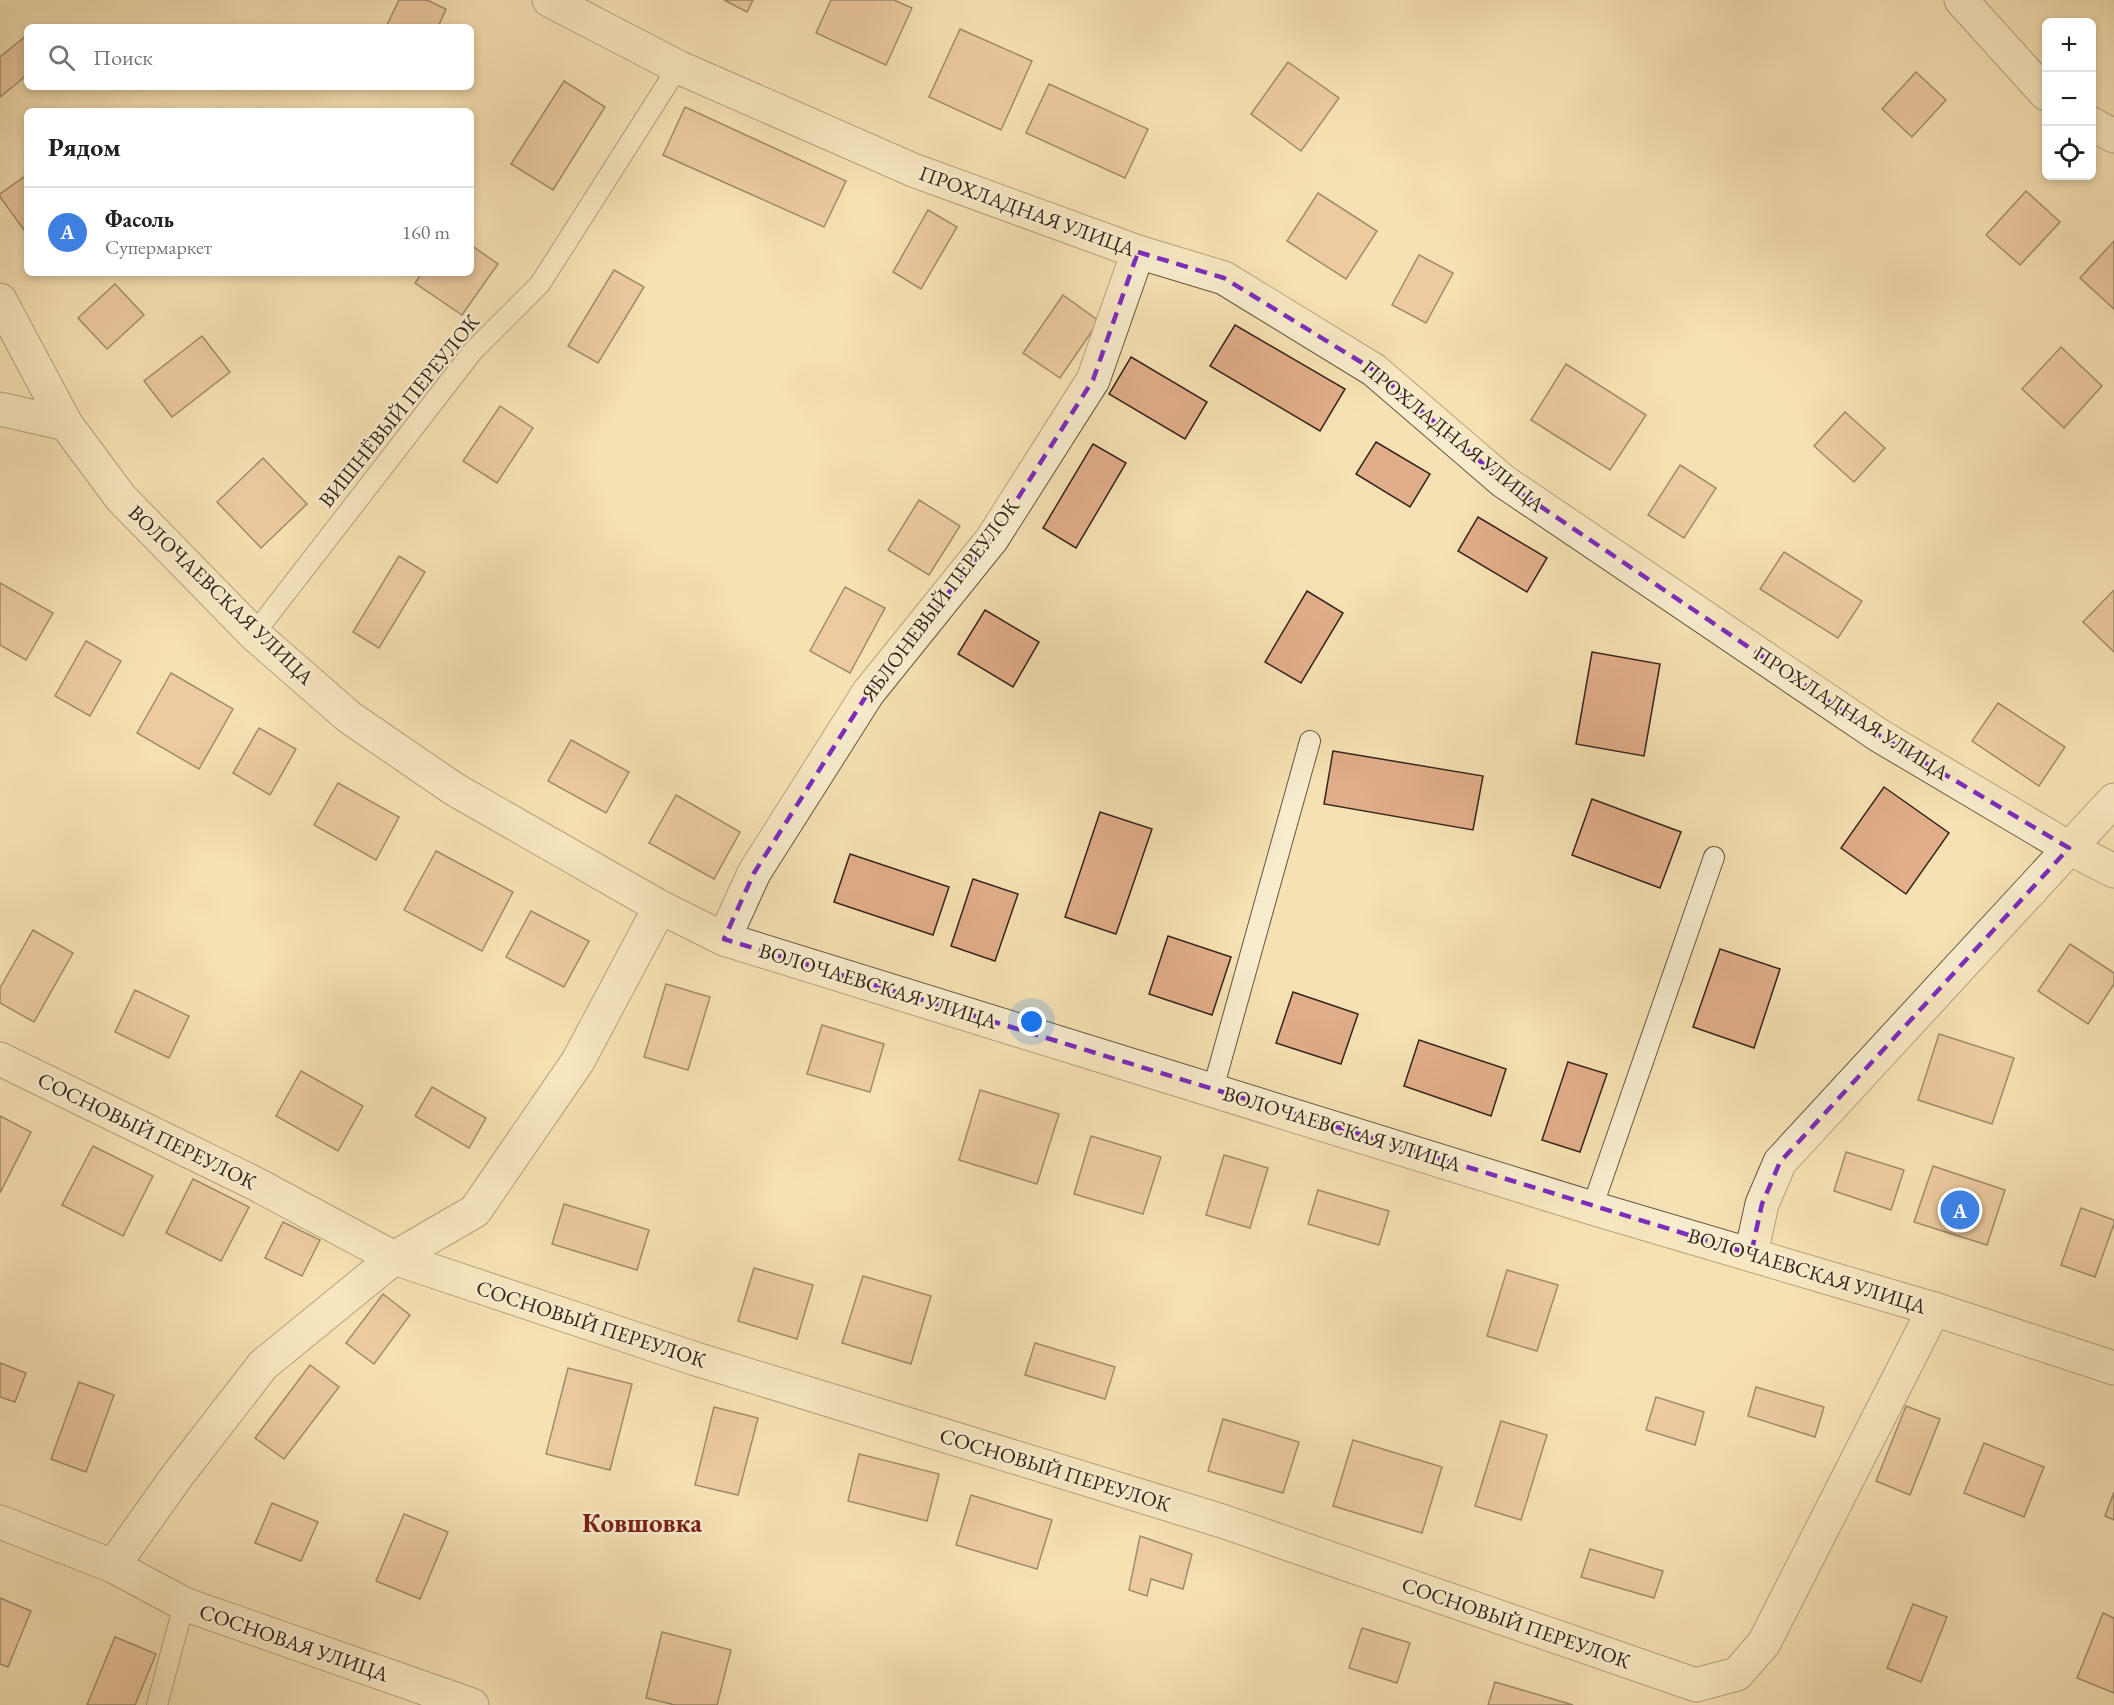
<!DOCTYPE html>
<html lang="ru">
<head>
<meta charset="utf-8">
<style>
  body { margin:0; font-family:"EB Garamond",serif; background:#f6f6f6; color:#202124 }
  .controls { position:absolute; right:18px; top:18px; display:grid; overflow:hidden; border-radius:9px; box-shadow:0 3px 9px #0003 }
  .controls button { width:54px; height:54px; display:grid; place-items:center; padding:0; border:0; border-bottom:2px solid #e0e0e0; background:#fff; color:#202124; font:30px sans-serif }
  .you { position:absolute; left:1032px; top:1022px; width:21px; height:21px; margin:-15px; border:4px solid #fff; border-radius:50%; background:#1a73e8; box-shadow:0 0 0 9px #1a73e833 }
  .badge { display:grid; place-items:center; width:39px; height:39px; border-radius:50%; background:#db2777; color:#fff; font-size:20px; font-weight:700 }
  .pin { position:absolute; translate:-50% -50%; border:3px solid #fff; box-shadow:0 2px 6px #0006 }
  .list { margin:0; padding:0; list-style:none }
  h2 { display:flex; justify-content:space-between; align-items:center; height:78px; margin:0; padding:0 24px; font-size:26px }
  h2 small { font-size:20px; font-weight:400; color:#757577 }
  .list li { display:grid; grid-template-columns:39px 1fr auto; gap:18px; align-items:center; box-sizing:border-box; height:90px; padding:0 24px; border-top:2px solid #e0e0e0 }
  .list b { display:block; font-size:22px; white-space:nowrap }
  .list p { margin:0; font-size:20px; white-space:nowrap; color:#757577 }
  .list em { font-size:20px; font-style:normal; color:#757577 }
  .icon { flex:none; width:33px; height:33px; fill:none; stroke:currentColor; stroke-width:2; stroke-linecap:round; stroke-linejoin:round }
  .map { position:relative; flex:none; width:2114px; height:1705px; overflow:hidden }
  .search { position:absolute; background:#fff; box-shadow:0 3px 9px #0003; left:24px; top:24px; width:450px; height:66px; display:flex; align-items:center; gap:15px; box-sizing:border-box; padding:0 21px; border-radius:9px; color:#757577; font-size:22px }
  .panel { position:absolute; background:#fff; box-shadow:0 3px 9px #0003; left:24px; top:108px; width:450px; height:168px; border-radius:9px }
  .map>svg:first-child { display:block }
</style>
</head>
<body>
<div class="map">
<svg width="2114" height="1705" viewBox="0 0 2114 1705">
  <rect width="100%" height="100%" fill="#f5e1b3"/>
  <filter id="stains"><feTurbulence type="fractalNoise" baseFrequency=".00333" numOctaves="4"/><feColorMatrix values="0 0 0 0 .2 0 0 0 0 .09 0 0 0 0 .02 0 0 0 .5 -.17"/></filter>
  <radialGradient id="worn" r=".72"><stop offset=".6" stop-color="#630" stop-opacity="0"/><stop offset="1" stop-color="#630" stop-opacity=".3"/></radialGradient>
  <g fill="#e2ad8a" stroke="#36261d" stroke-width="1.5">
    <polygon points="399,0 427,0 446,9 438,27 386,27"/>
    <polygon points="724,0 753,0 747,12"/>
    <polygon points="831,0 894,0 912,8 886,65 816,33"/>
    <polygon points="960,29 1032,61 1001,130 929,97"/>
    <polygon points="27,35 27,75 0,97 0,57"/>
    <polygon points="1288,62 1339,98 1301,151 1251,114"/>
    <polygon points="1916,72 1946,100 1912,137 1882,109"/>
    <polygon points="564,81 605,107 553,190 511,164"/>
    <polygon points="1049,84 1148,129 1125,178 1026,133"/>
    <polygon points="685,107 846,181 824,227 663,155"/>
    <polygon points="27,175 27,234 0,197 0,194"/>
    <polygon points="2026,191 2060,222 2020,265 1986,235"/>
    <polygon points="1318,193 1377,231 1346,279 1287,241"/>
    <polygon points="928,210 957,227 921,289 893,272"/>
    <polygon points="2114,241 2114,309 2080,278"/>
    <polygon points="471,245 498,264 462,315 415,283 422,273 471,273"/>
    <polygon points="1419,255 1453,273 1426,323 1392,305"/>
    <polygon points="614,270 644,287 598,363 568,346"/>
    <polygon points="115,284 144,315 107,349 78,318"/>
    <polygon points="1063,295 1099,321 1060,378 1023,353"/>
    <polygon points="1235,325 1345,389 1320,431 1210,366"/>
    <polygon points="202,336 230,372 172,417 144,381"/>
    <polygon points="2061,347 2102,386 2064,428 2022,389"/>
    <polygon points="1131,357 1207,402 1185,439 1109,394"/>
    <polygon points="1566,364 1646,415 1610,470 1531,420"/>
    <polygon points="500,406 533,428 497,483 463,461"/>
    <polygon points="1845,412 1885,448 1854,482 1814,446"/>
    <polygon points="1376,442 1430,474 1410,507 1356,474"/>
    <polygon points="1093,444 1126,463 1076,548 1043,528"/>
    <polygon points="263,458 307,504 261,548 217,502"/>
    <polygon points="1680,465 1716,488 1684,538 1648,515"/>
    <polygon points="919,500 960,526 929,575 888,550"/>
    <polygon points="1478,517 1547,558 1527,592 1458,551"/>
    <polygon points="1784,552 1862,601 1838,638 1760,589"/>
    <polygon points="399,556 425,572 379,648 353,632"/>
    <polygon points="0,583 53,613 26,660 0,645"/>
    <polygon points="845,587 885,608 850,673 810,651"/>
    <polygon points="2114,590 2114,652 2083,622"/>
    <polygon points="1307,591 1343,613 1301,683 1265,662"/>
    <polygon points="985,610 1039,642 1013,687 958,654"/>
    <polygon points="86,641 121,661 90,716 55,696"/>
    <polygon points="1592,652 1660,664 1644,756 1576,744"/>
    <polygon points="171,673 233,709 199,769 137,733"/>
    <polygon points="1998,703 2065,747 2039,786 1972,741"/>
    <polygon points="259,728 296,749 270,795 233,773"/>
    <polygon points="571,740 629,772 606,813 548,781"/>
    <polygon points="1333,751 1483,776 1473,830 1324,804"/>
    <polygon points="338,783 399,817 376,860 314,825"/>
    <polygon points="1884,787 1949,833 1906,894 1841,848"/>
    <polygon points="676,795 740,832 714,879 649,843"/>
    <polygon points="1592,799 1681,832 1660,888 1572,855"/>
    <polygon points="1100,812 1152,829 1116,934 1065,917"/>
    <polygon points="436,851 513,892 482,951 404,910"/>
    <polygon points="850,854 949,887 933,935 834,902"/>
    <polygon points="973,879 1018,894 995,961 951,946"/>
    <polygon points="531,911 589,941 564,987 506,957"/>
    <polygon points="33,930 73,953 34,1022 0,1003 0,988"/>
    <polygon points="1168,936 1231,957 1212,1015 1149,994"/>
    <polygon points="2070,944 2114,973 2114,984 2088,1024 2038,991"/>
    <polygon points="1720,949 1780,969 1754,1048 1693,1027"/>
    <polygon points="666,984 710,997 688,1070 644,1057"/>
    <polygon points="135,990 189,1016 169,1058 115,1032"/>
    <polygon points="1293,992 1358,1014 1341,1064 1276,1043"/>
    <polygon points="822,1025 884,1044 870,1092 807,1074"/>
    <polygon points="1939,1034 2014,1058 1992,1124 1918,1100"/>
    <polygon points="1419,1040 1506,1069 1491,1116 1404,1086"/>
    <polygon points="1568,1062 1607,1074 1580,1152 1542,1140"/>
    <polygon points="301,1071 363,1106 338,1151 276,1116"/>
    <polygon points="432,1087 486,1118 469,1148 415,1116"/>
    <polygon points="980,1090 1059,1114 1037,1184 959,1160"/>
    <polygon points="0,1116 31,1132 0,1193"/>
    <polygon points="1091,1136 1161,1157 1143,1214 1074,1194"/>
    <polygon points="93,1146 153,1176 123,1236 62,1205"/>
    <polygon points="1846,1152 1904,1170 1891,1210 1834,1191"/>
    <polygon points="1224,1155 1268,1168 1250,1228 1206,1215"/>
    <polygon points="1933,1166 2005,1190 1987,1245 1914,1222"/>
    <polygon points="193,1179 249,1207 221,1261 166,1233"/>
    <polygon points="1318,1190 1389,1211 1379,1245 1308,1224"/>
    <polygon points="564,1204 649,1230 637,1270 552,1244"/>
    <polygon points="2081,1208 2114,1220 2114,1224 2095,1277 2061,1265"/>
    <polygon points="283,1222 320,1240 302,1276 265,1258"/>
    <polygon points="754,1268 813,1285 797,1339 738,1321"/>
    <polygon points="1507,1270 1558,1285 1537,1351 1487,1336"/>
    <polygon points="863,1276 931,1296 911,1364 842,1343"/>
    <polygon points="383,1294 410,1315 374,1364 346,1343"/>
    <polygon points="1035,1343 1115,1367 1105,1399 1025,1375"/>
    <polygon points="0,1363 26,1373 15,1402 0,1397"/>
    <polygon points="310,1365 339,1387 284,1459 255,1438"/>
    <polygon points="568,1368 632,1384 610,1470 546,1454"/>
    <polygon points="79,1382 114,1395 86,1472 51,1459"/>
    <polygon points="1756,1387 1824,1407 1815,1437 1748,1416"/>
    <polygon points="1656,1397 1704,1412 1695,1445 1646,1430"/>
    <polygon points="1906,1406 1940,1419 1910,1495 1876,1481"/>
    <polygon points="714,1407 758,1418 738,1495 695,1485"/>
    <polygon points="1223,1419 1299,1442 1283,1493 1208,1471"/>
    <polygon points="1501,1421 1547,1435 1521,1520 1475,1506"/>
    <polygon points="1353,1440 1442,1467 1422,1533 1333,1506"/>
    <polygon points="1984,1443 2044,1467 2024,1517 1964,1493"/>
    <polygon points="859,1454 939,1474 927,1521 848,1501"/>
    <polygon points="2114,1492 2114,1520 2105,1516"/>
    <polygon points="971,1495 1052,1520 1037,1569 956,1545"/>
    <polygon points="272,1503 318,1522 301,1561 255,1543"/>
    <polygon points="404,1514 448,1532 420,1599 376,1581"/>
    <polygon points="1140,1536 1192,1554 1183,1589 1151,1579 1147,1596 1129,1590"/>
    <polygon points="1590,1549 1663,1571 1654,1598 1581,1577"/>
    <polygon points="0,1598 31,1611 8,1667 0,1664"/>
    <polygon points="1913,1604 1947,1617 1921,1682 1887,1668"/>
    <polygon points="2103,1613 2114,1618 2114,1693 2077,1678"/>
    <polygon points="1362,1628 1410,1643 1397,1683 1349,1668"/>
    <polygon points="662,1632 731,1650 717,1705 675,1705 646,1698"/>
    <polygon points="115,1637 156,1654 135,1705 87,1705"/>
    <polygon points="1495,1682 1573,1705 1488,1705"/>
  </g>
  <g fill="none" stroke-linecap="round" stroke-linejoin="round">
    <g stroke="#665542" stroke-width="22">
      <g id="service">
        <polyline points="254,634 473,351 540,284 678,67"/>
        <polyline points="1213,1089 1310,741"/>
        <polyline points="1592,1208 1714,857"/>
        <polyline points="157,1705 184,1604"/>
      </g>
    </g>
    <g stroke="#665542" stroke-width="35">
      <g id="minor">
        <polyline points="549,0 678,67 913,170 1138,252 1224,278 1374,370 1503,481 1880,736 2069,848 2114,871"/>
        <polyline points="1961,0 2046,94"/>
        <polyline points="2092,124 2114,136"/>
        <polyline points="0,300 66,424 121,498 254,634 349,717 454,789 660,907 724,939 1592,1208 1934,1309 2114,1368"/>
        <polyline points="0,409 66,424"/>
        <polyline points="724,939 754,873 868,693 992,539 1093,380 1138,252"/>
        <polyline points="0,1059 254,1183 394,1258 696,1359 1222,1521 1696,1685 1737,1674 1764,1643 1934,1309"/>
        <polyline points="1751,1254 1762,1204 1780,1162 2114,800"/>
        <polyline points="0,1522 113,1566 184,1604 472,1705"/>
        <polyline points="113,1566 177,1476 263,1365 394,1258 475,1211 578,1061 660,907"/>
      </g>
    </g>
    <use href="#service" stroke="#f8ecce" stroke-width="20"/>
    <use href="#minor" stroke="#f8ecce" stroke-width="33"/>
  </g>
  <path d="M0 0H2114V1705H0ZM1138,252L1224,278L1374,370L1503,481L1880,736L2069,848L1780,1162L1762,1204L1751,1254L724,939L754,873L868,693L992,539L1093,380Z" fill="#f5e1b3" fill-opacity=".55" fill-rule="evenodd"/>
  <path fill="none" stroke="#7b2cbf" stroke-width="4.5" stroke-dasharray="12 8" stroke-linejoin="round" d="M1138,252L1224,278L1374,370L1503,481L1880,736L2069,848L1780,1162L1762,1204L1751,1254L724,939L754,873L868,693L992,539L1093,380Z"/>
  <g text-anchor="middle" stroke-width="5" stroke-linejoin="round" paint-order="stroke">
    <g font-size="21" fill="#36261d" stroke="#f8ecce">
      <text transform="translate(1027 211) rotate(20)" y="7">ПРОХЛАДНАЯ УЛИЦА</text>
      <text transform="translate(399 411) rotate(-51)" y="7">ВИШНЁВЫЙ ПЕРЕУЛОК</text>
      <text transform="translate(1453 436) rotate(39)" y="7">ПРОХЛАДНАЯ УЛИЦА</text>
      <text transform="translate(221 595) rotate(44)" y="7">ВОЛОЧАЕВСКАЯ УЛИЦА</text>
      <text transform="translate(940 600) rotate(-53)" y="7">ЯБЛОНЕВЫЙ ПЕРЕУЛОК</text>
      <text transform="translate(1851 713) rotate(33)" y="7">ПРОХЛАДНАЯ УЛИЦА</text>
      <text transform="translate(878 986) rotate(17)" y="7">ВОЛОЧАЕВСКАЯ УЛИЦА</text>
      <text transform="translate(1342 1129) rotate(17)" y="7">ВОЛОЧАЕВСКАЯ УЛИЦА</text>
      <text transform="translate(147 1131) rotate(26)" y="7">СОСНОВЫЙ ПЕРЕУЛОК</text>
      <text transform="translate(1807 1271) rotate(17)" y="7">ВОЛОЧАЕВСКАЯ УЛИЦА</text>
      <text transform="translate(591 1324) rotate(18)" y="7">СОСНОВЫЙ ПЕРЕУЛОК</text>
      <text transform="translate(1055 1470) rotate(17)" y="7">СОСНОВЫЙ ПЕРЕУЛОК</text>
      <text transform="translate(1516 1623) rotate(19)" y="7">СОСНОВЫЙ ПЕРЕУЛОК</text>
      <text transform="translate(294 1643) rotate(19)" y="7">СОСНОВАЯ УЛИЦА</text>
    </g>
    <g font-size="27" font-weight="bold" fill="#7a1f14" stroke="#f8ecce">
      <text x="642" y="1532">Ковшовка</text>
    </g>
  </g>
  <rect width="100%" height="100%" filter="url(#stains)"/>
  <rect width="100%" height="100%" fill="url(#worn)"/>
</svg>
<div class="controls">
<button>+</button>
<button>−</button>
<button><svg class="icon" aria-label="locate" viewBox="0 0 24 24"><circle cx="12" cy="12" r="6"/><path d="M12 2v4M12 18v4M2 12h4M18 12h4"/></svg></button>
</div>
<div class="you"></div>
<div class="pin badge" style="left:1960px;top:1210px;background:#3f7fe0">A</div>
<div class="search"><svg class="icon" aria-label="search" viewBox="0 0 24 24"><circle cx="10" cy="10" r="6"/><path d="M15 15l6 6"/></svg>Поиск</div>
<section class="panel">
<h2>Рядом<small></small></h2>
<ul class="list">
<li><span class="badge" style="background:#3f7fe0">A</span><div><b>Фасоль</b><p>Супермаркет</p></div><em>160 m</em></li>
</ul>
</section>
</div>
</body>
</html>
